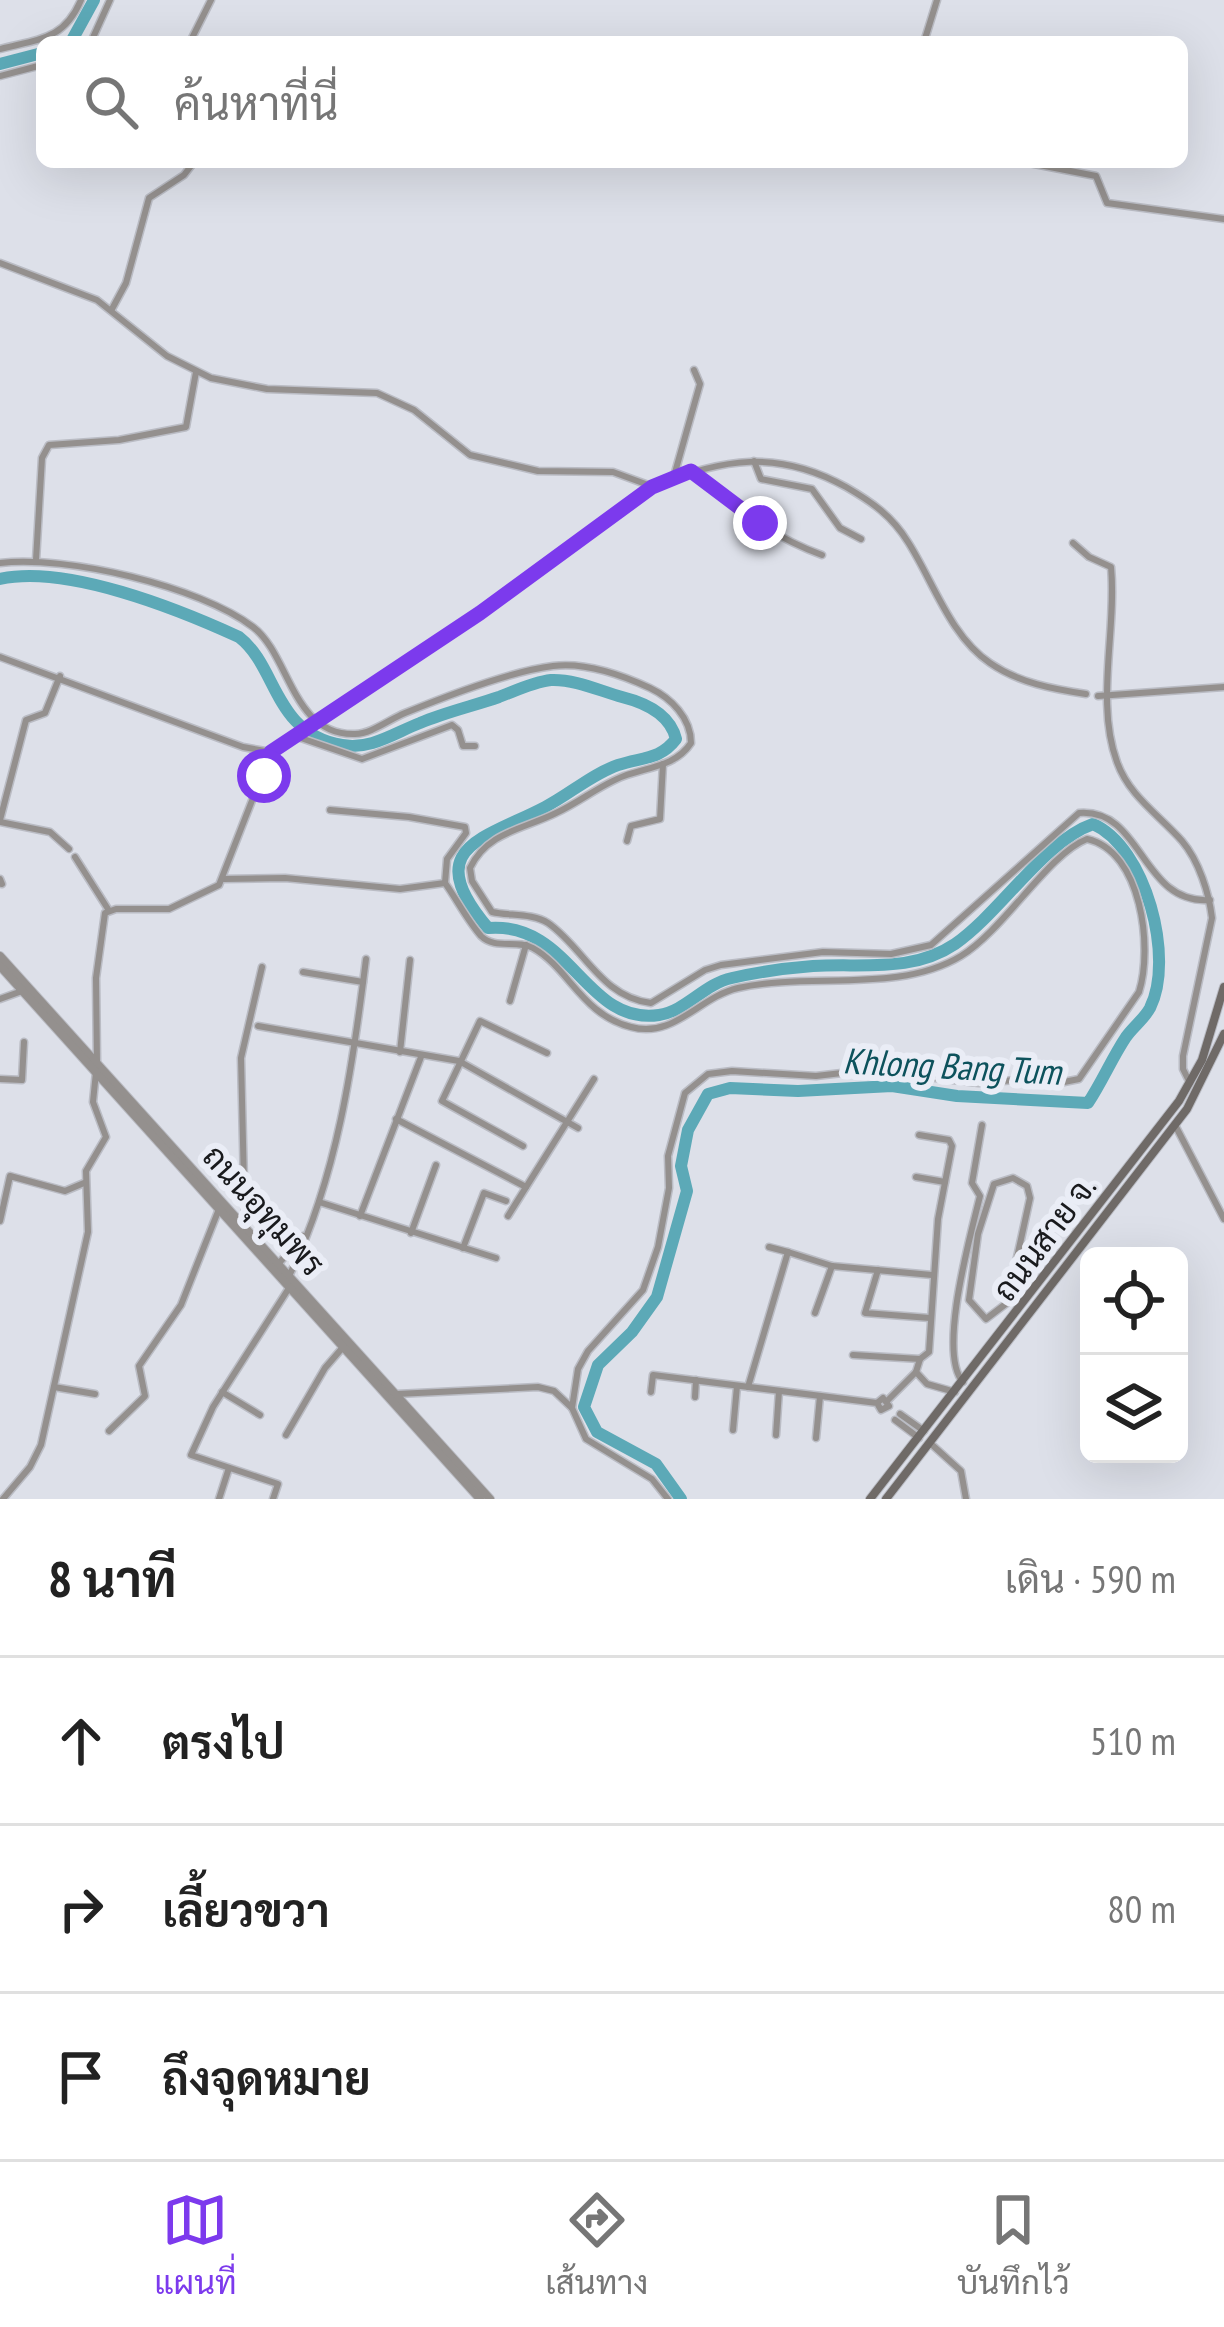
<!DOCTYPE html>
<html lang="th">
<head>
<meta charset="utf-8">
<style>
  body { margin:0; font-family:"PT Sans Narrow",Sarabun,sans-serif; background:#f2f2f2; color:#222 }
  .controls { position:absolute; right:36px; bottom:36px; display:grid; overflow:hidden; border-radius:18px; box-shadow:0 12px 48px #0002 }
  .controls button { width:108px; height:108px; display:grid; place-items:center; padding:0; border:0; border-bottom:3px solid #e0e0e0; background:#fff; color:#222; font:60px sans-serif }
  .stop { position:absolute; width:36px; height:36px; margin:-27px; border:9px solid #7c3aed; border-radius:50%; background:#fff }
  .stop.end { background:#7c3aed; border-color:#fff; box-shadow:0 3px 12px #0008 }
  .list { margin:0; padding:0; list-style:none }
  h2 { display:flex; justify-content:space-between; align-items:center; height:156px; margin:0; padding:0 48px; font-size:51px }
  h2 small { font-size:39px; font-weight:400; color:#767676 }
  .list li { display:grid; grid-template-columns:78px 1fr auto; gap:36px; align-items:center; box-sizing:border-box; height:168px; padding:0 48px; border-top:3px solid #e0e0e0 }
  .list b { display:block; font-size:45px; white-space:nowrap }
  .list em { font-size:39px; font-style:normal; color:#767676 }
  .icon { flex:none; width:66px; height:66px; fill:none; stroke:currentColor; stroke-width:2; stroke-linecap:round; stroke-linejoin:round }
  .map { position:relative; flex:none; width:1224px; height:1499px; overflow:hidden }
  .search { position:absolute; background:#fff; box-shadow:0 12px 48px #0002; left:36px; right:36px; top:36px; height:132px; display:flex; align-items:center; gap:30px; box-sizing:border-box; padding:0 42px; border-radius:18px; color:#767676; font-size:45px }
  .sheet { height:660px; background:#fff }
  nav { display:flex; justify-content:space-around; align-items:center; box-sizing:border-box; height:168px; border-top:3px solid #e0e0e0; background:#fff; font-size:33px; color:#767676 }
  nav a { display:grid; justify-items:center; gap:6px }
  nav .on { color:#7c3aed }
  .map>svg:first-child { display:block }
</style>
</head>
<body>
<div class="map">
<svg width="1224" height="1499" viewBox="0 0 1224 1499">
  <rect width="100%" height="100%" fill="#dde0e9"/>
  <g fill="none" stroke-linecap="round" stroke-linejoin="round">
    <g stroke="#5ca9b7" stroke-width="12">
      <polyline points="71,42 94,0"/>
      <polyline points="0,64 42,53"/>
      <path d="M0,579C66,564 178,609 239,637C278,667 273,733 342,745C371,750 394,733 420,723C446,712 473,706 499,697C515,691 533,682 551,680C575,679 600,691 622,697C646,703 670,714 676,739C660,760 642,757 618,765C592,774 570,794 545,807C484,839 419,847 488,928C571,921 585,1026 659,1015C686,1011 704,984 732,978C758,972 787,968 813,966C863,963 912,973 955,944C1000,913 1044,841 1093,824C1146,847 1175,959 1150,1008C1144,1019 1133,1027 1126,1037C1112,1058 1102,1082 1088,1103L957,1096L892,1086L798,1091L730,1088L708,1094L688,1130L681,1166L687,1191L657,1297L632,1332L598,1365L584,1407L597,1432L656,1464L681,1499"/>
    </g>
    <g stroke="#babcc4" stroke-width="9">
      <g id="minor">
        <polyline points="91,42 110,0"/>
        <polyline points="190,42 211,0"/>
        <polyline points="924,42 937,0"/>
        <path d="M0,49C39,39 64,40 81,0"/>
        <polyline points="0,76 42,65"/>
        <polyline points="940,162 941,162"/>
        <polyline points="1024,162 1096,176 1107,203 1224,219"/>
        <polyline points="0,263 97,300 167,356 211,378 267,389 377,393 414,410 470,455 538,471 613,472 651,486"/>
        <polyline points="112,309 126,283 149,198 184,175 194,162"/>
        <polyline points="754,461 761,479 812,489 840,528 861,539"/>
        <path d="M691,471C729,505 774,538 822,555"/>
        <polyline points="674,476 700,384 694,370"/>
        <path d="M1073,543L1089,557L1111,567C1117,630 1095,702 1117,762C1129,796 1159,815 1182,841C1199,861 1209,893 1212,918L1183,1056V1069L1190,1083"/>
        <polyline points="36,560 42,458 49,445 119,440 186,427 196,372"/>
        <path d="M0,563C66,555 199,586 253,627C290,655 292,736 355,734C371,734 390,719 405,713C444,697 512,671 553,666C584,662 622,675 650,688C671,698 691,718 691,743C676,766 649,767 624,776C600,785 580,802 556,813C524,829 487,832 470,868L472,881L492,912C509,916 533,913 548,923C584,948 601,997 651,1003L705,970L721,965L823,952L891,954L931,945L1079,813C1143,808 1141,905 1210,900"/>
        <path d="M0,657L243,747L271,752L480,612L652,487C722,458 778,449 846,487C872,502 892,516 908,542C933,581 950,636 990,663C1019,683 1053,689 1086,694"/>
        <polyline points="1098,696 1224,687"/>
        <polyline points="295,736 362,759 452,725 458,730 463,746 475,746"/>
        <polyline points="330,810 409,817 465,827 466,833 447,859 445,883"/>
        <polyline points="0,820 26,720 45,713 60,676"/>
        <polyline points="0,822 50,832 69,849"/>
        <polyline points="627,841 631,826 660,819 663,764"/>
        <polyline points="75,857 108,909"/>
        <polyline points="0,879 2,884"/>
        <path d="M224,879L285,878L400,889L445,883C457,900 467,920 481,936C495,950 517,939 533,948C569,968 582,1015 631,1027C674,1039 699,997 738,988C810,972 898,994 961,956C1004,930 1048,854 1087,839C1142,851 1153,948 1139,992L1079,1079L1064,1082L1027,1079L979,1083L868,1070L816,1076L732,1071L708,1074L685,1093L668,1156L669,1188L658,1247L643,1290L588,1351L578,1369L572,1408L586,1439L652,1479L668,1499"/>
        <polyline points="303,972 363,982"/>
        <polyline points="0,999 22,991"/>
        <polyline points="510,1001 526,945"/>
        <polyline points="258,1026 459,1061 578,1128"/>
        <polyline points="400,1052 410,960"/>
        <polyline points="97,1061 96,978 105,913 116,909 169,909 219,885 271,752"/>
        <polyline points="0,1079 22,1080 24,1042"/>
        <polyline points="396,1119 526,1187"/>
        <polyline points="1175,1125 1224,1219"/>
        <polyline points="523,1146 442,1101 480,1021 547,1053"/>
        <polyline points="916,1177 945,1182"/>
        <polygon points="1013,1178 1027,1186 1030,1198 1007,1303 986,1319 969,1300 978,1234 994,1184"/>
        <polyline points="319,1202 496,1258"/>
        <polyline points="360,1216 421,1057"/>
        <polyline points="508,1216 594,1079"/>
        <polyline points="0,1221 10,1176 65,1191 84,1183"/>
        <polyline points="245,1226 241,1058 262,967"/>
        <polyline points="411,1233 436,1165"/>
        <polyline points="769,1247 788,1252"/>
        <polyline points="463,1248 484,1193 506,1201"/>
        <polyline points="280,1262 303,1236"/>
        <polyline points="878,1270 865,1313 930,1318"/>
        <path d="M290,1274C337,1177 353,1065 366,959"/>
        <polyline points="815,1313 832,1266"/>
        <polyline points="853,1355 920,1359"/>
        <polyline points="916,1372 927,1384 955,1392"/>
        <path d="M963,1382C937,1353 971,1234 980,1196L972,1183L982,1125"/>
        <polyline points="54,1387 95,1394"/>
        <polyline points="748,1387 788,1252 832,1266 932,1275"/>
        <polyline points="222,1392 260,1415"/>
        <polyline points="651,1392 653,1375 877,1403 883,1398 889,1406 881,1410 877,1403"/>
        <polyline points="397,1394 538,1387 554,1391 572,1408"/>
        <polyline points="695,1397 696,1380"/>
        <polyline points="888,1400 916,1372 920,1359 929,1352 938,1219 952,1146 949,1140 919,1135"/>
        <polyline points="900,1414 924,1431"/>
        <polyline points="895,1420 919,1438"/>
        <polyline points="733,1430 737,1386"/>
        <polyline points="109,1431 145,1396 139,1366 181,1305 219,1209"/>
        <polyline points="286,1435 325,1368 344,1346"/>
        <polyline points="776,1435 779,1391"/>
        <polyline points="816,1438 820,1396"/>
        <polyline points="930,1443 961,1471 966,1499"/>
        <polyline points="3,1499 30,1467 41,1445 88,1232 86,1171 106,1137 93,1102 96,1072"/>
        <polyline points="219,1499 229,1468"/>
        <polyline points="273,1499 278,1484 191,1455 213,1407 289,1288"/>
      </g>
    </g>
    <g stroke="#babcc4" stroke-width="10">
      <g id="tertiary">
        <polyline points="0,956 490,1499"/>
        <polyline points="0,966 480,1499"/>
      </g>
    </g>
    <g stroke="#babcc4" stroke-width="10">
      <g id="secondary">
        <polyline points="870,1499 1179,1101 1202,1060 1224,987"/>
        <polyline points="886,1499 1187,1109 1224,1034"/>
      </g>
    </g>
    <use href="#minor" stroke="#94908e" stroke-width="6"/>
    <use href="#tertiary" stroke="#94908e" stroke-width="8"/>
    <use href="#secondary" stroke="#6f6a67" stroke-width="8"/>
  </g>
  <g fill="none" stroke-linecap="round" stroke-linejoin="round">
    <polyline stroke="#7c3aed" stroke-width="15" points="264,776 271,752 480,613 652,487 691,471 760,523"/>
  </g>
  <g text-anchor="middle" stroke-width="12" stroke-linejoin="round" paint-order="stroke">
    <g font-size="33" fill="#191a1d" stroke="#eaedf6">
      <text transform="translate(264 1210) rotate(48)" y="12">ถนนอุทุมพร</text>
      <text transform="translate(1044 1238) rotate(-53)" y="12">ถนนสาย จ.</text>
    </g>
    <g font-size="36" font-style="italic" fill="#0d525c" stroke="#eaedf6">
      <text transform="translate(952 1066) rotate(3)" y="13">Khlong Bang Tum</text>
    </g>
  </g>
</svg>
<div class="controls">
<button><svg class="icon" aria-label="locate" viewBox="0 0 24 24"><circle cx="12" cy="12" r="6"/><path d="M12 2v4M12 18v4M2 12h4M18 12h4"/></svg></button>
<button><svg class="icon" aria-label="layers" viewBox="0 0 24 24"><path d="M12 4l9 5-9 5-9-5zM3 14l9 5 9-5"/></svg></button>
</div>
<div class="stop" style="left:264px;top:776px"></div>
<div class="stop end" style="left:760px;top:523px"></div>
<div class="search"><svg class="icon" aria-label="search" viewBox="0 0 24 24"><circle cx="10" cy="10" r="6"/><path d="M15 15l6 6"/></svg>ค้นหาที่นี่</div>
</div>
<section class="sheet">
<h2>8 นาที<small>เดิน · 590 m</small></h2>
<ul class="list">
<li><svg class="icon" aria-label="ahead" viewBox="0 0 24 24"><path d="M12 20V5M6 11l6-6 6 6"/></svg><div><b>ตรงไป</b></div><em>510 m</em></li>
<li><svg class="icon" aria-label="right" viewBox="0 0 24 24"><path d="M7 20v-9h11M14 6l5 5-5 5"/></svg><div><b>เลี้ยวขวา</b></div><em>80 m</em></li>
<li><svg class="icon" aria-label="arrive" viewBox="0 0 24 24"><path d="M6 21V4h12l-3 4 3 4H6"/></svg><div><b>ถึงจุดหมาย</b></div></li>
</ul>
</section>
<nav>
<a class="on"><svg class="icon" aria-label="map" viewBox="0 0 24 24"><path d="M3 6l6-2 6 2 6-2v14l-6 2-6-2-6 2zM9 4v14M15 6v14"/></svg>แผนที่</a>
<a><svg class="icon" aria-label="directions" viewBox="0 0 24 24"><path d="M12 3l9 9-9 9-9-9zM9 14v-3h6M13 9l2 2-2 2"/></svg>เส้นทาง</a>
<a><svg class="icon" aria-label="saved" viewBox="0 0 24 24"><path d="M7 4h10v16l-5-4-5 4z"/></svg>บันทึกไว้</a>
</nav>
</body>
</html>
